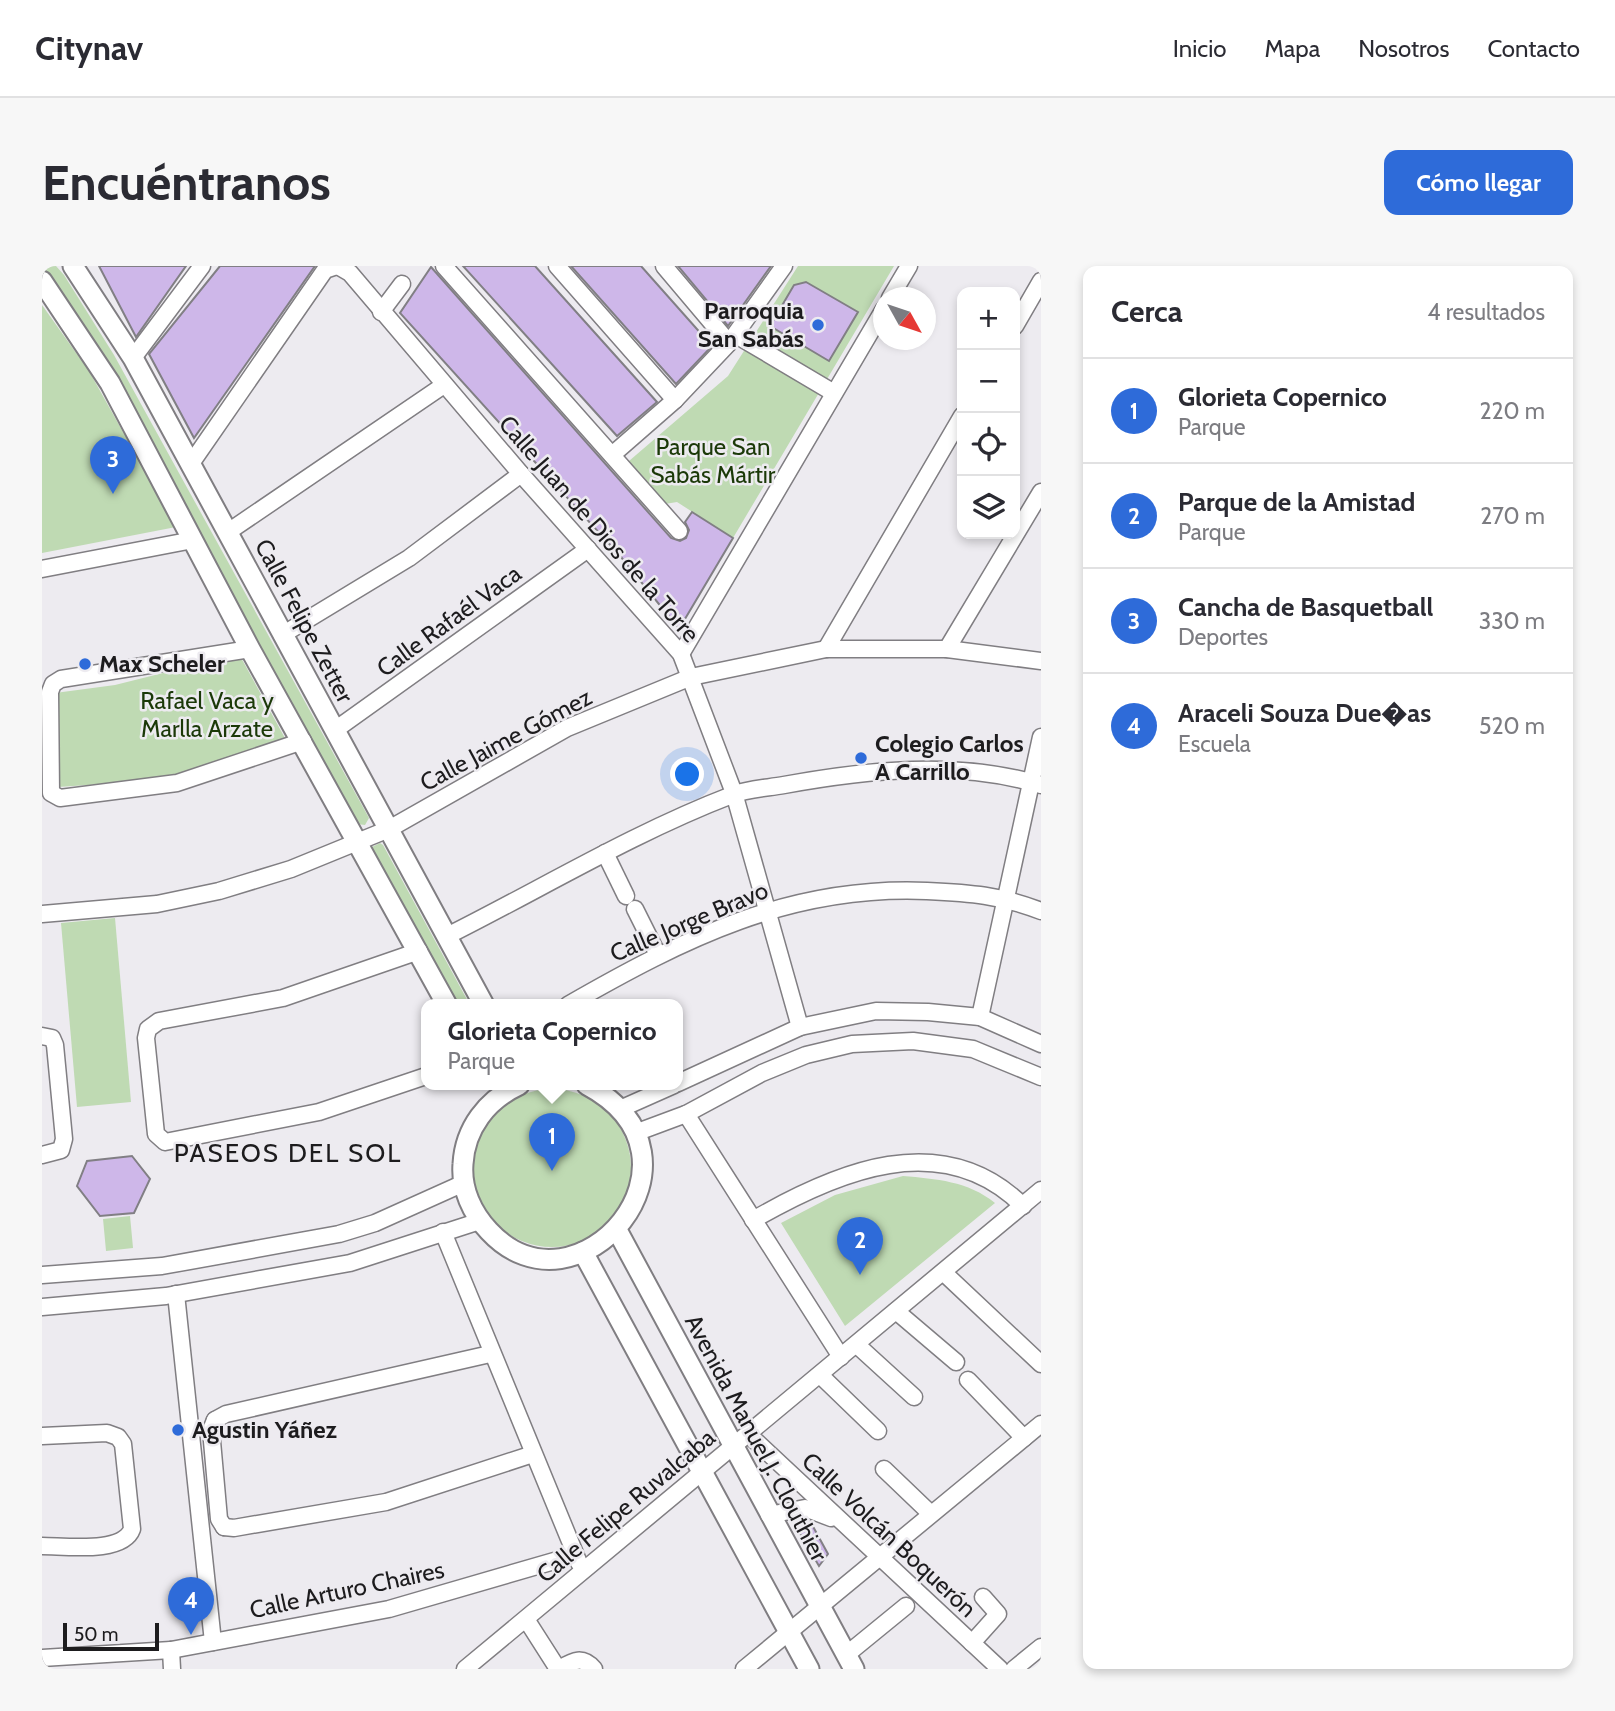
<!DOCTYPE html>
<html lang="es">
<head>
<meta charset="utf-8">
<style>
  body { margin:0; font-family:Cabin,sans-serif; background:#f7f7f7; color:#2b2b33 }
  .controls { position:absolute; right:21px; top:21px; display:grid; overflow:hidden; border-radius:14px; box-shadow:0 4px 10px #0003 }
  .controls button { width:63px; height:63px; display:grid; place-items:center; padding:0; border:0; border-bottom:2px solid #e1e1e2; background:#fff; color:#2b2b33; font:35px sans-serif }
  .compass { position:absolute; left:831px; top:21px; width:63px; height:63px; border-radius:50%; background:#fff; box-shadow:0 4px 10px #0003; rotate:130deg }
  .scale { position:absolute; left:21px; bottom:18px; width:96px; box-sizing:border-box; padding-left:7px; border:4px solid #1d1c1e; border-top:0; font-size:19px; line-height:24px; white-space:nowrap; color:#1d1c1e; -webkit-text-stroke:5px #edebf0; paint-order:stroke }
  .you { position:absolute; left:646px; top:509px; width:24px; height:24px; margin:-18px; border:5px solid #fff; border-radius:50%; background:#1a73e8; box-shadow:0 0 0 10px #1a73e833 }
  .badge { display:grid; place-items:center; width:46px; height:46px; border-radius:50%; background:#2e6bd9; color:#fff; font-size:23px; font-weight:700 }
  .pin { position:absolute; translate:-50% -58px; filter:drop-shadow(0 2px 4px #0008) }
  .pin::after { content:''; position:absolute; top:37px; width:24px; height:21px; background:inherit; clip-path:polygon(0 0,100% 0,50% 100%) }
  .popup { position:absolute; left:379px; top:733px; width:262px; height:91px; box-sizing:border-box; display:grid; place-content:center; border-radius:14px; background:#fff; filter:drop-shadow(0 2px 5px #0005); font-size:23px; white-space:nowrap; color:#7c7c81 }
  .popup b { font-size:26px; color:#2b2b33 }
  .popup::after { content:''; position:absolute; left:50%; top:100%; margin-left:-14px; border:14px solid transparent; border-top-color:#fff }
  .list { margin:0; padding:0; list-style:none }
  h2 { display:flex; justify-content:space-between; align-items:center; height:91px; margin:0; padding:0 28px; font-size:30px }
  h2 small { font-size:23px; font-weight:400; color:#7c7c81 }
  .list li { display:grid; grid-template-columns:46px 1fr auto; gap:21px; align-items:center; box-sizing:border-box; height:105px; padding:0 28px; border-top:2px solid #e1e1e2 }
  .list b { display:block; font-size:26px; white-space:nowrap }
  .list p { margin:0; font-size:23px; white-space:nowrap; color:#7c7c81 }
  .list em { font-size:23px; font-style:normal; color:#7c7c81 }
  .icon { flex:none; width:38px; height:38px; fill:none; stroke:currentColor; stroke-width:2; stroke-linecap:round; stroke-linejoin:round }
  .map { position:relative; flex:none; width:999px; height:1403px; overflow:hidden; border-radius:14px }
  header { display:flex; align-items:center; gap:42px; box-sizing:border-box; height:98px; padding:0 35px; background:#fff; border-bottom:2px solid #e1e1e2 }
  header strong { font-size:33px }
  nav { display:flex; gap:38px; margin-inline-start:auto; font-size:24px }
  .intro { display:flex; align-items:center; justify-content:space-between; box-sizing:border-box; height:168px; padding:0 42px }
  h1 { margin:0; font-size:49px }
  .button { padding:18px 32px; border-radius:14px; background:#2e6bd9; color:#fff; font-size:24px; font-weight:700 }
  main { display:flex; gap:42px; padding:0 42px }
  aside { flex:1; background:#fff; border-radius:14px; box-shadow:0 4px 10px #0003 }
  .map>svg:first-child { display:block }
</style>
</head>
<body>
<header>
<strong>Citynav</strong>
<nav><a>Inicio</a><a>Mapa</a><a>Nosotros</a><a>Contacto</a></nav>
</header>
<div class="intro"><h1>Encuéntranos</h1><a class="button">Cómo llegar</a></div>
<main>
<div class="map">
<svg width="999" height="1403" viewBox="0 0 999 1403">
  <rect width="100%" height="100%" fill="#edebf0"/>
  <g fill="#bfdab3">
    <polygon points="0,0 14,0 22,9 72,89 327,552 323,559 315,558 62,95 0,6"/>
    <polygon points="756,0 852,0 691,272 635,236 623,238 587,195 686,110"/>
    <polygon points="0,39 47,105 134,261 0,287"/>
    <polygon points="197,388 244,474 177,499 106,515 16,521 13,427 73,419"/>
    <polygon points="338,577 341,579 428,739 413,739 330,585 330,581"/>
    <polygon points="73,652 89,836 35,841 19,657"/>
    <circle cx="510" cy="902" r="79"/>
    <path d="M861,910C894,913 926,915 953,937L803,1060L739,957L793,929Z"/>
    <polygon points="88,950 91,982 64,985 61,953"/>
  </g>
  <g fill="#ceb7e9" stroke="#817f84" stroke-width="2">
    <polygon points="57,0 144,0 94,71"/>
    <polygon points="178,0 273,0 152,172 107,88"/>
    <polygon points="421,0 493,0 615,136 575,170"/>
    <polygon points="529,0 599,0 670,80 634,118"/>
    <polygon points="636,0 729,0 686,60"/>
    <polygon points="389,1 629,272 638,275 644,272 647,264 643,256 650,246 691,272 637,363 579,291 358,47"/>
    <polygon points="764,16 816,46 787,95 728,60 752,19"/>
    <polygon points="90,890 108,913 92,947 58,950 35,920 45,895"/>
    <polygon points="762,1253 768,1255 786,1288 777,1300 753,1259"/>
  </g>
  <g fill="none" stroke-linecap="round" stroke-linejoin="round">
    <g stroke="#807e82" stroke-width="19">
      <g id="minor">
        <polyline points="296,0 308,7 479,208 639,388 692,527 758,761"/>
        <polyline points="402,0 637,265"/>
        <polyline points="515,0 633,134"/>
        <polyline points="622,0 687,77"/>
        <polyline points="848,32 867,0"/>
        <polyline points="339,46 360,18"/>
        <polyline points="973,60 999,15"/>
        <polyline points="694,69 792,127"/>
        <polyline points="91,92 160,0"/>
        <polyline points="570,189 633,134 687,77 742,0"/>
        <polyline points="148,199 283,4 295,0"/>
        <polyline points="186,266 402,119"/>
        <polyline points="0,303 151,274"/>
        <polyline points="240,369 367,292 479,208"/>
        <polyline points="208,383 19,413 11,418 8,426 9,527 18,532 135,517 261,475"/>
        <polyline points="784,383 920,150"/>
        <polyline points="905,383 999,226"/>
        <polyline points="639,388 842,43"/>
        <polyline points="293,464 546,283"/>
        <polyline points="563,587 584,630"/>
        <polyline points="593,643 616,689"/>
        <polyline points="0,648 115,638 177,625 249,603 347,563 525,462 649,411 784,383 905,383 999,395"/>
        <path d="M405,670C499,623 591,567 690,529C705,523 725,522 742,519C824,504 917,494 999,519"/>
        <polyline points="377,685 241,732 117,755 106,763 104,772 114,868 123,876 277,846 384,810"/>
        <path d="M526,739C641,673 748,619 885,625C928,627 958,629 999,645"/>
        <polyline points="938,751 999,471"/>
        <polyline points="0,770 10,772 13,779 22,873 19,884 0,889"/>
        <polyline points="636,817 758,761 834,745 886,746 938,751 999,778"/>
        <polyline points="578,843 632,819"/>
        <polyline points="644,848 799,1091"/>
        <polyline points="593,867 644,848 720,807 764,789 810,778 871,775 931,783 999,811"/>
        <path d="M711,954C794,906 900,860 981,940"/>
        <polyline points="401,966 537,1297"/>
        <polyline points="901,1006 999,1098"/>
        <polyline points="0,1009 120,1000 297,968 333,957 422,917"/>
        <polyline points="134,1028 171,1376"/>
        <polyline points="0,1041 124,1030 308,997 438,955"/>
        <polyline points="854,1045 914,1096"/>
        <polyline points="815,1079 872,1131"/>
        <polyline points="778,1109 836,1165"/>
        <polyline points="926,1114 982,1172"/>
        <polyline points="173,1154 184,1148 448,1088"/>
        <polyline points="173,1154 169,1164 177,1253 182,1261"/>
        <polyline points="706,1168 958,1403"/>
        <path d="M0,1170L65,1167L76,1171L81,1178L90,1263C81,1288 24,1280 0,1280"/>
        <polyline points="842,1203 889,1248"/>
        <polyline points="727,1249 763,1242 789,1252"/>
        <polyline points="182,1261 192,1262 344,1236 491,1188"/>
        <polyline points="484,1353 516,1403"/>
        <polyline points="930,1377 956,1348 941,1331"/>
        <polyline points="129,1384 130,1403"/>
        <polyline points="804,1389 864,1340"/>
        <polyline points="0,1392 129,1384 347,1343 533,1289"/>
        <polyline points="423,1403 999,924"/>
        <path d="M517,1403C531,1395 540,1389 552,1403"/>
        <polyline points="702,1403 999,1158"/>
        <polyline points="972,1403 999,1381"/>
      </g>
    </g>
    <g stroke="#807e82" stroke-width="23">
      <g id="major">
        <polyline points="31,0 91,92 442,739"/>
        <polyline points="0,15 68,117 208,383 405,739"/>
        <path d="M477,819C445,834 423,862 421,898C419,923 430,947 447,965C535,1060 681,892 545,819"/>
        <polyline points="575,964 812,1403"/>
        <polyline points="541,986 767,1403"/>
      </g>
    </g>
    <use href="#minor" stroke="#fff" stroke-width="16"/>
    <use href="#major" stroke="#fff" stroke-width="19"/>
  </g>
  <g fill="#2e6bd9" stroke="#edebf0" stroke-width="2.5">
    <circle cx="776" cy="59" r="7"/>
    <circle cx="43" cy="398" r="7"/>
    <circle cx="819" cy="492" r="7"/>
    <circle cx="136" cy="1164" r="7"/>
  </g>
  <g text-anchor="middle" stroke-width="5" stroke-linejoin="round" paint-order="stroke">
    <g font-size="24" font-weight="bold" fill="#1d1c1e" stroke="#edebf0" text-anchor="start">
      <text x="762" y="53" text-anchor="end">Parroquia<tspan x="762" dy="28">San Sabás</tspan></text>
      <text x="57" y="406">Max Scheler</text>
      <text x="833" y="486">Colegio Carlos<tspan x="833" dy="28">A Carrillo</tspan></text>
      <text x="150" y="1172">Agustin Yáñez</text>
    </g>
    <g font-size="24" fill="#1b3908" stroke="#edebf0">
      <text x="671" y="189">Parque San<tspan x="671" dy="28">Sabás Mártir</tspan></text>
      <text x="165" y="443">Rafael Vaca y<tspan x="165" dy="28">Marlla Arzate</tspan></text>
    </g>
    <g font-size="24" fill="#1d1c1e" stroke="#edebf0">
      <text transform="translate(557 263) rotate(49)" y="8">Calle Juan de Dios de la Torre</text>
      <text transform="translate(262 355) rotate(62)" y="8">Calle Felipe Zetter</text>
      <text transform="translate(407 355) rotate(-36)" y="8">Calle Rafaél Vaca</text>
      <text transform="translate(464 474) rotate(-28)" y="8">Calle Jaime Gómez</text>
      <text transform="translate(647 656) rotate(-23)" y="8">Calle Jorge Bravo</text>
      <text transform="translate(714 1172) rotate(62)" y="8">Avenida Manuel J. Clouthier</text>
      <text transform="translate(584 1240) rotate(-40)" y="8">Calle Felipe Ruvalcaba</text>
      <text transform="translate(847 1269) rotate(43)" y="8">Calle Volcán Boquerón</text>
      <text transform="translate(305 1324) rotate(-12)" y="8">Calle Arturo Chaires</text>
    </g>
    <g font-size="26" letter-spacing="2" fill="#1d1c1e" stroke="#edebf0">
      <text x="246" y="896">PASEOS DEL SOL</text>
    </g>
  </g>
</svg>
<div class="controls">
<button>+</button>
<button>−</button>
<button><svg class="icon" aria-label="locate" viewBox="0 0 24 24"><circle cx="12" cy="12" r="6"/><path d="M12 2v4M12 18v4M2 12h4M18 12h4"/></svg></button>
<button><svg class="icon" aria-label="layers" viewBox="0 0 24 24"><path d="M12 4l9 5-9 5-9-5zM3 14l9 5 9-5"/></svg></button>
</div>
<svg class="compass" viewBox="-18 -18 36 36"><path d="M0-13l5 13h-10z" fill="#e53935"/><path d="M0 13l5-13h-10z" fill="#7c7c81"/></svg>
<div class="scale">50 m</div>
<div class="you"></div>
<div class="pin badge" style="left:510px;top:905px">1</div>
<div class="popup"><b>Glorieta Copernico</b>Parque</div>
<div class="pin badge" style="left:818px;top:1009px">2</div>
<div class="pin badge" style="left:71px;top:228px">3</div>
<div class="pin badge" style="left:149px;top:1369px">4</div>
</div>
<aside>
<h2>Cerca<small>4 resultados</small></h2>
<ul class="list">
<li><span class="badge">1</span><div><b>Glorieta Copernico</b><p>Parque</p></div><em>220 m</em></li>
<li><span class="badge">2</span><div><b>Parque de la Amistad</b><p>Parque</p></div><em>270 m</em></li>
<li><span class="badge">3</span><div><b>Cancha de Basquetball</b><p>Deportes</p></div><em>330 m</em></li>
<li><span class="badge">4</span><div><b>Araceli Souza Due�as</b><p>Escuela</p></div><em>520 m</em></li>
</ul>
</aside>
</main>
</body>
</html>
